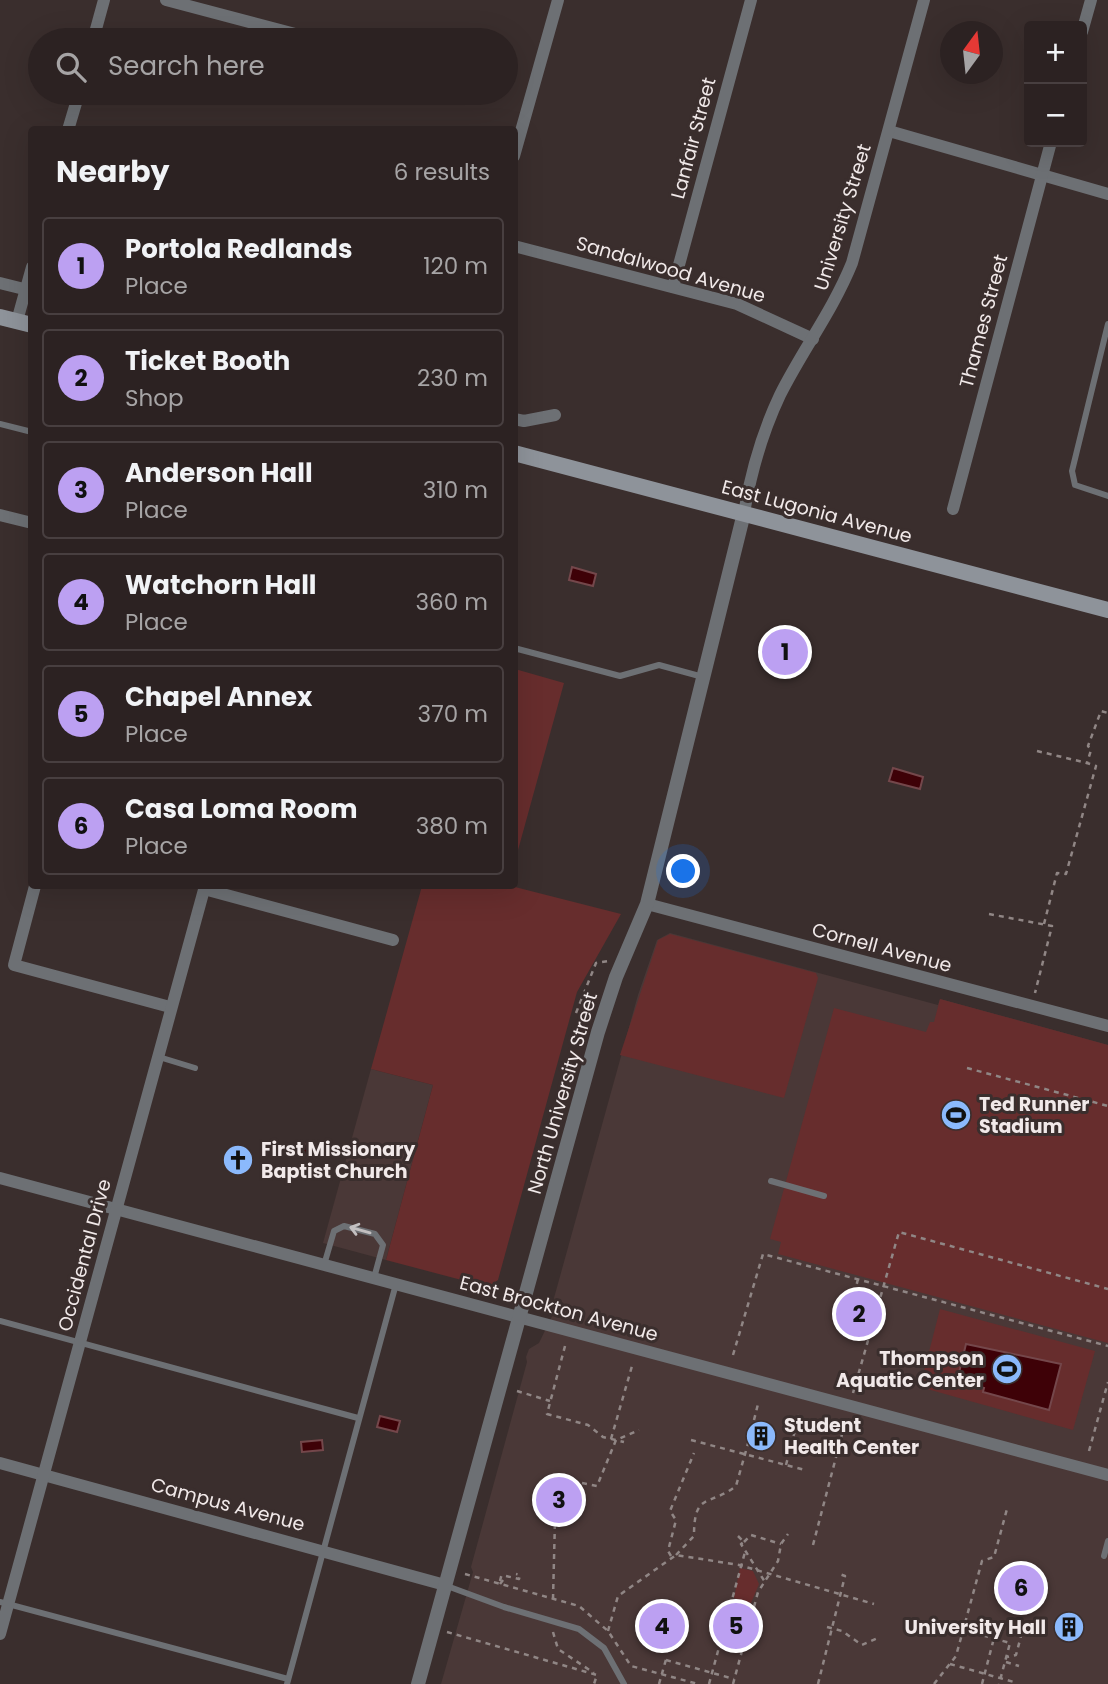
<!DOCTYPE html>
<html lang="en">
<head>
<meta charset="utf-8">
<style>
  body { margin:0; font-family:Poppins,sans-serif; background:#382f2f; color:#f1f3f6 }
  .controls { position:absolute; right:21px; top:21px; display:grid; overflow:hidden; border-radius:7px; box-shadow:0 7px 28px #0002 }
  .controls button { width:63px; height:63px; display:grid; place-items:center; padding:0; border:0; border-bottom:2px solid #483f40; background:#2c2222; color:#f1f3f6; font:35px sans-serif }
  .compass { position:absolute; left:940px; top:21px; width:63px; height:63px; border-radius:50%; background:#2c2222; box-shadow:0 7px 28px #0002; rotate:15deg }
  .you { position:absolute; left:684px; top:872px; width:24px; height:24px; margin:-18px; border:5px solid #fff; border-radius:50%; background:#1a73e8; box-shadow:0 0 0 10px #1a73e833 }
  .badge { display:grid; place-items:center; width:46px; height:46px; border-radius:50%; background:#bca0f2; color:#111; font-size:23px; font-weight:700 }
  .pin { position:absolute; translate:-50% -50%; border:4px solid #fff; box-shadow:0 2px 7px #0006 }
  .list { margin:0; padding:0; list-style:none }
  h2 { display:flex; justify-content:space-between; align-items:center; height:91px; margin:0; padding:0 28px; font-size:30px }
  h2 small { font-size:23px; font-weight:400; color:#a6a4a5 }
  .list li { display:grid; grid-template-columns:46px 1fr auto; gap:21px; align-items:center; box-sizing:border-box; height:98px; margin:0 14px 14px; padding:0 14px; border:2px solid #483f40; border-radius:7px }
  .list b { display:block; font-size:26px; white-space:nowrap }
  .list p { margin:0; font-size:23px; white-space:nowrap; color:#a6a4a5 }
  .list em { font-size:23px; font-style:normal; color:#a6a4a5 }
  .icon { flex:none; width:38px; height:38px; fill:none; stroke:currentColor; stroke-width:2; stroke-linecap:round; stroke-linejoin:round }
  .map { position:relative; flex:none; width:1108px; height:1684px; overflow:hidden }
  .search { position:absolute; background:#2c2222; box-shadow:0 7px 28px #0002; left:28px; top:28px; width:490px; height:77px; display:flex; align-items:center; gap:18px; box-sizing:border-box; padding:0 24px; border-radius:38px; color:#a6a4a5; font-size:26px }
  .panel { position:absolute; background:#2c2222; box-shadow:0 7px 28px #0002; left:28px; top:126px; width:490px; height:763px; border-radius:7px }
  .map>svg:first-child { display:block }
</style>
</head>
<body>
<div class="map">
<svg width="1108" height="1684" viewBox="0 0 1108 1684">
  <rect width="100%" height="100%" fill="#3a2e2d"/>
  <g fill="#4a3837">
    <polygon points="670,933 938,1005 940,999 1108,1045 1108,1684 441,1684 473,1572 471,1567 527,1362 526,1357 529,1349 539,1343 557,1306 554,1298 638,995 657,940"/>
    <polygon points="371,1069 433,1085 386,1260 323,1243"/>
  </g>
  <g fill="#672d2d">
    <polygon points="515,669 564,683 515,861 514,669"/>
    <polygon points="422,886 511,886 621,914 577,992 498,1280 488,1287 386,1260 433,1085 371,1069"/>
    <polygon points="670,934 816,973 818,978 784,1098 620,1055 658,940"/>
    <polygon points="940,999 1108,1045 1108,1343 778,1254 781,1242 770,1239 834,1008 926,1032 930,1022 934,1022"/>
    <polygon points="940,1309 1095,1351 1073,1430 920,1387"/>
    <polygon points="740,1568 753,1571 759,1584 751,1603 734,1598"/>
  </g>
  <g fill="#3e0107" stroke="#74474b" stroke-width="2">
    <polygon points="572,567 596,574 593,586 569,580"/>
    <polygon points="893,768 923,777 920,789 889,781"/>
    <polygon points="298,1142 319,1148 316,1158 296,1152"/>
    <polygon points="966,1344 1061,1364 1049,1410 983,1392 984,1388 957,1381"/>
    <polygon points="380,1416 400,1421 397,1432 377,1427"/>
    <polygon points="322,1440 323,1450 302,1452 301,1442"/>
  </g>
  <g fill="none" stroke-linecap="round" stroke-linejoin="round">
    <g stroke="#908685" stroke-width="2.5" stroke-dasharray="5 5" stroke-linecap="butt">
      <polyline points="1037,751 1087,763"/>
      <polyline points="989,914 1052,926 1035,993"/>
      <polyline points="1044,924 1057,873 1066,874 1096,766 1087,763 1091,750 1088,746 1101,711 1108,713"/>
      <polyline points="576,1013 596,963 609,961"/>
      <polyline points="967,1068 1108,1106"/>
      <polyline points="858,1279 845,1331 868,1337"/>
      <polyline points="565,1346 547,1414 588,1425 603,1437 624,1442"/>
      <polyline points="733,1355 763,1254 1108,1346"/>
      <polyline points="517,1391 550,1401"/>
      <polyline points="853,1393 899,1232 1108,1289"/>
      <polyline points="754,1420 758,1404"/>
      <polyline points="611,1439 632,1366"/>
      <polyline points="787,1439 812,1446"/>
      <polyline points="691,1440 805,1470"/>
      <polyline points="1089,1451 1108,1382"/>
      <polyline points="786,1465 799,1415"/>
      <polyline points="582,1483 597,1486 616,1440 639,1430"/>
      <polyline points="738,1536 744,1542 741,1544 765,1582"/>
      <polyline points="744,1542 751,1535 781,1544"/>
      <polyline points="813,1545 846,1419"/>
      <path d="M676,1555L694,1536C694,1491 709,1507 736,1486L749,1440"/>
      <polyline points="671,1556 668,1551 676,1520 670,1511 694,1453"/>
      <polyline points="465,1574 579,1606 608,1631 631,1666 698,1684"/>
      <polyline points="500,1581 502,1573"/>
      <polyline points="500,1584 506,1576 519,1579 520,1575 516,1574"/>
      <polyline points="553,1599 555,1519"/>
      <polyline points="731,1602 754,1608"/>
      <polyline points="995,1622 995,1628 1021,1636 1016,1655 1007,1657"/>
      <polyline points="827,1627 842,1631 862,1645 878,1638"/>
      <polyline points="964,1630 1010,1643 999,1684"/>
      <polyline points="608,1631 618,1596 676,1555 739,1565 874,1604"/>
      <polyline points="447,1632 597,1675 594,1684"/>
      <polyline points="553,1632 558,1649 594,1673"/>
      <polyline points="666,1660 734,1679"/>
      <polyline points="1006,1662 1019,1666"/>
      <polyline points="950,1664 1014,1682"/>
      <polyline points="659,1684 667,1656"/>
      <polyline points="709,1684 745,1552"/>
      <polyline points="733,1684 758,1592 778,1561 781,1544 788,1534"/>
      <polyline points="818,1684 845,1576 837,1573"/>
      <polyline points="934,1684 956,1656 982,1561 994,1557 1007,1509"/>
      <polyline points="982,1684 994,1638"/>
    </g>
    <g stroke="#6d7074" stroke-width="6">
      <polyline points="1108,324 1072,471 1075,485 1108,496"/>
      <polyline points="0,424 32,432"/>
      <polyline points="514,648 620,676 659,665 703,677"/>
      <polyline points="159,1057 195,1068"/>
      <polyline points="771,1181 824,1196"/>
      <polyline points="324,1265 334,1231 344,1226 375,1234 383,1245 374,1278"/>
      <polyline points="0,1321 358,1418"/>
      <polyline points="1104,1556 1108,1541"/>
      <polyline points="447,1586 504,1607 579,1629 604,1648 624,1684"/>
      <polyline points="0,1602 288,1679"/>
      <polyline points="287,1684 396,1284"/>
    </g>
    <g stroke="#6d7074" stroke-width="12">
      <polyline points="166,0 318,40"/>
      <polyline points="1082,32 1091,0"/>
      <polyline points="93,40 104,0"/>
      <polyline points="68,130 79,93"/>
      <polyline points="889,131 1108,194"/>
      <polyline points="514,156 558,0"/>
      <polyline points="514,246 737,304 813,339"/>
      <polyline points="0,283 32,291"/>
      <polyline points="673,287 751,0"/>
      <polyline points="17,321 32,267"/>
      <polyline points="514,419 524,421 555,415"/>
      <polyline points="953,509 1051,142"/>
      <path d="M744,513C751,472 762,433 780,395C803,349 832,312 852,263L924,0"/>
      <polyline points="0,515 32,523"/>
      <polyline points="35,886 14,965 170,1007"/>
      <polyline points="204,889 393,940"/>
      <polyline points="647,904 1108,1026"/>
      <polyline points="0,1178 1108,1475"/>
      <polyline points="0,1463 445,1585"/>
      <polyline points="0,1634 205,886"/>
    </g>
    <polyline stroke="#6d7074" stroke-width="14" points="418,1684 598,1032 616,977 647,904 744,513"/>
    <g stroke="#8e939a" stroke-width="16">
      <polyline points="0,317 32,325"/>
      <polyline points="514,453 1108,610"/>
    </g>
  </g>
  <defs><path id="oneway-shaft" d="M-6 0H5M1.5-3L5.5 0L1.5 3" fill="none" stroke-width="1.6" stroke-linecap="round" stroke-linejoin="round" transform="scale(1.75)"/></defs>
  <use stroke="#c3bfc0" href="#oneway-shaft" transform="translate(360 1230) rotate(-164)"/>
  <defs>
    <g id="stadium-disc" transform="scale(1.575)"><circle r="9.5" fill="#8bb9fc" stroke="#3a2e2d"/><path d="M0-5a6.5 5 0 1 0 0 10a6.5 5 0 1 0 0-10ZM-3.5-1.8h7v3.6h-7Z" fill="#111"/></g>
    <g id="church-disc" transform="scale(1.575)"><circle r="9.5" fill="#8bb9fc" stroke="#3a2e2d"/><path d="M-1.2-6h2.4v3.5h3.3v2.4h-3.3V6h-2.4V-.1h-3.3v-2.4h3.3Z" fill="#111"/></g>
    <g id="building-disc" transform="scale(1.575)"><circle r="9.5" fill="#8bb9fc" stroke="#3a2e2d"/><path d="M-4-6H4V6H1V3H-1V6H-4ZM-2.5-4.3h1.7v1.8h-1.7ZM.8-4.3h1.7v1.8H.8ZM-2.5-1h1.7V.8h-1.7ZM.8-1h1.7V.8H.8Z" fill="#111"/></g>
  </defs>
  <g fill-rule="evenodd">
    <use href="#stadium-disc" x="956" y="1115"/>
    <use href="#church-disc" x="238" y="1160"/>
    <use href="#stadium-disc" x="1007" y="1369"/>
    <use href="#building-disc" x="761" y="1436"/>
    <use href="#building-disc" x="1069" y="1627"/>
  </g>
  <g text-anchor="middle" stroke-width="6" stroke-linejoin="round" paint-order="stroke">
    <g font-size="19" fill="#f1e9e9" stroke="#3a2e2d">
      <text transform="translate(693 138) rotate(-75)" y="7">Lanfair Street</text>
      <text transform="translate(842 217) rotate(-73)" y="7">University Street</text>
      <text transform="translate(671 269) rotate(16)" y="7">Sandalwood Avenue</text>
      <text transform="translate(983 321) rotate(-75)" y="7">Thames Street</text>
      <text transform="translate(817 511) rotate(15)" y="7">East Lugonia Avenue</text>
      <text transform="translate(882 947) rotate(15)" y="7">Cornell Avenue</text>
      <text transform="translate(562 1093) rotate(-74)" y="7">North University Street</text>
      <text transform="translate(84 1255) rotate(-75)" y="7">Occidental Drive</text>
      <text transform="translate(559 1308) rotate(15)" y="7">East Brockton Avenue</text>
      <text transform="translate(228 1504) rotate(15)" y="7">Campus Avenue</text>
    </g>
    <g font-size="19" font-weight="bold" fill="#f1e9e9" stroke="#3a2e2d" text-anchor="start">
      <text x="979" y="1111">Ted Runner<tspan x="979" dy="22">Stadium</tspan></text>
      <text x="261" y="1156">First Missionary<tspan x="261" dy="22">Baptist Church</tspan></text>
      <text x="984" y="1365" text-anchor="end">Thompson<tspan x="984" dy="22">Aquatic Center</tspan></text>
      <text x="784" y="1432">Student<tspan x="784" dy="22">Health Center</tspan></text>
      <text x="1046" y="1634" text-anchor="end">University Hall</text>
    </g>
  </g>
</svg>
<div class="controls">
<button>+</button>
<button>−</button>
</div>
<svg class="compass" viewBox="-18 -18 36 36"><path d="M0-13l5 13h-10z" fill="#e53935"/><path d="M0 13l5-13h-10z" fill="#a6a4a5"/></svg>
<div class="you"></div>
<div class="pin badge" style="left:785px;top:652px">1</div>
<div class="pin badge" style="left:859px;top:1314px">2</div>
<div class="pin badge" style="left:559px;top:1500px">3</div>
<div class="pin badge" style="left:662px;top:1626px">4</div>
<div class="pin badge" style="left:736px;top:1626px">5</div>
<div class="pin badge" style="left:1021px;top:1588px">6</div>
<div class="search"><svg class="icon" aria-label="search" viewBox="0 0 24 24"><circle cx="10" cy="10" r="6"/><path d="M15 15l6 6"/></svg>Search here</div>
<section class="panel">
<h2>Nearby<small>6 results</small></h2>
<ul class="list">
<li><span class="badge">1</span><div><b>Portola Redlands</b><p>Place</p></div><em>120 m</em></li>
<li><span class="badge">2</span><div><b>Ticket Booth</b><p>Shop</p></div><em>230 m</em></li>
<li><span class="badge">3</span><div><b>Anderson Hall</b><p>Place</p></div><em>310 m</em></li>
<li><span class="badge">4</span><div><b>Watchorn Hall</b><p>Place</p></div><em>360 m</em></li>
<li><span class="badge">5</span><div><b>Chapel Annex</b><p>Place</p></div><em>370 m</em></li>
<li><span class="badge">6</span><div><b>Casa Loma Room</b><p>Place</p></div><em>380 m</em></li>
</ul>
</section>
</div>
</body>
</html>
